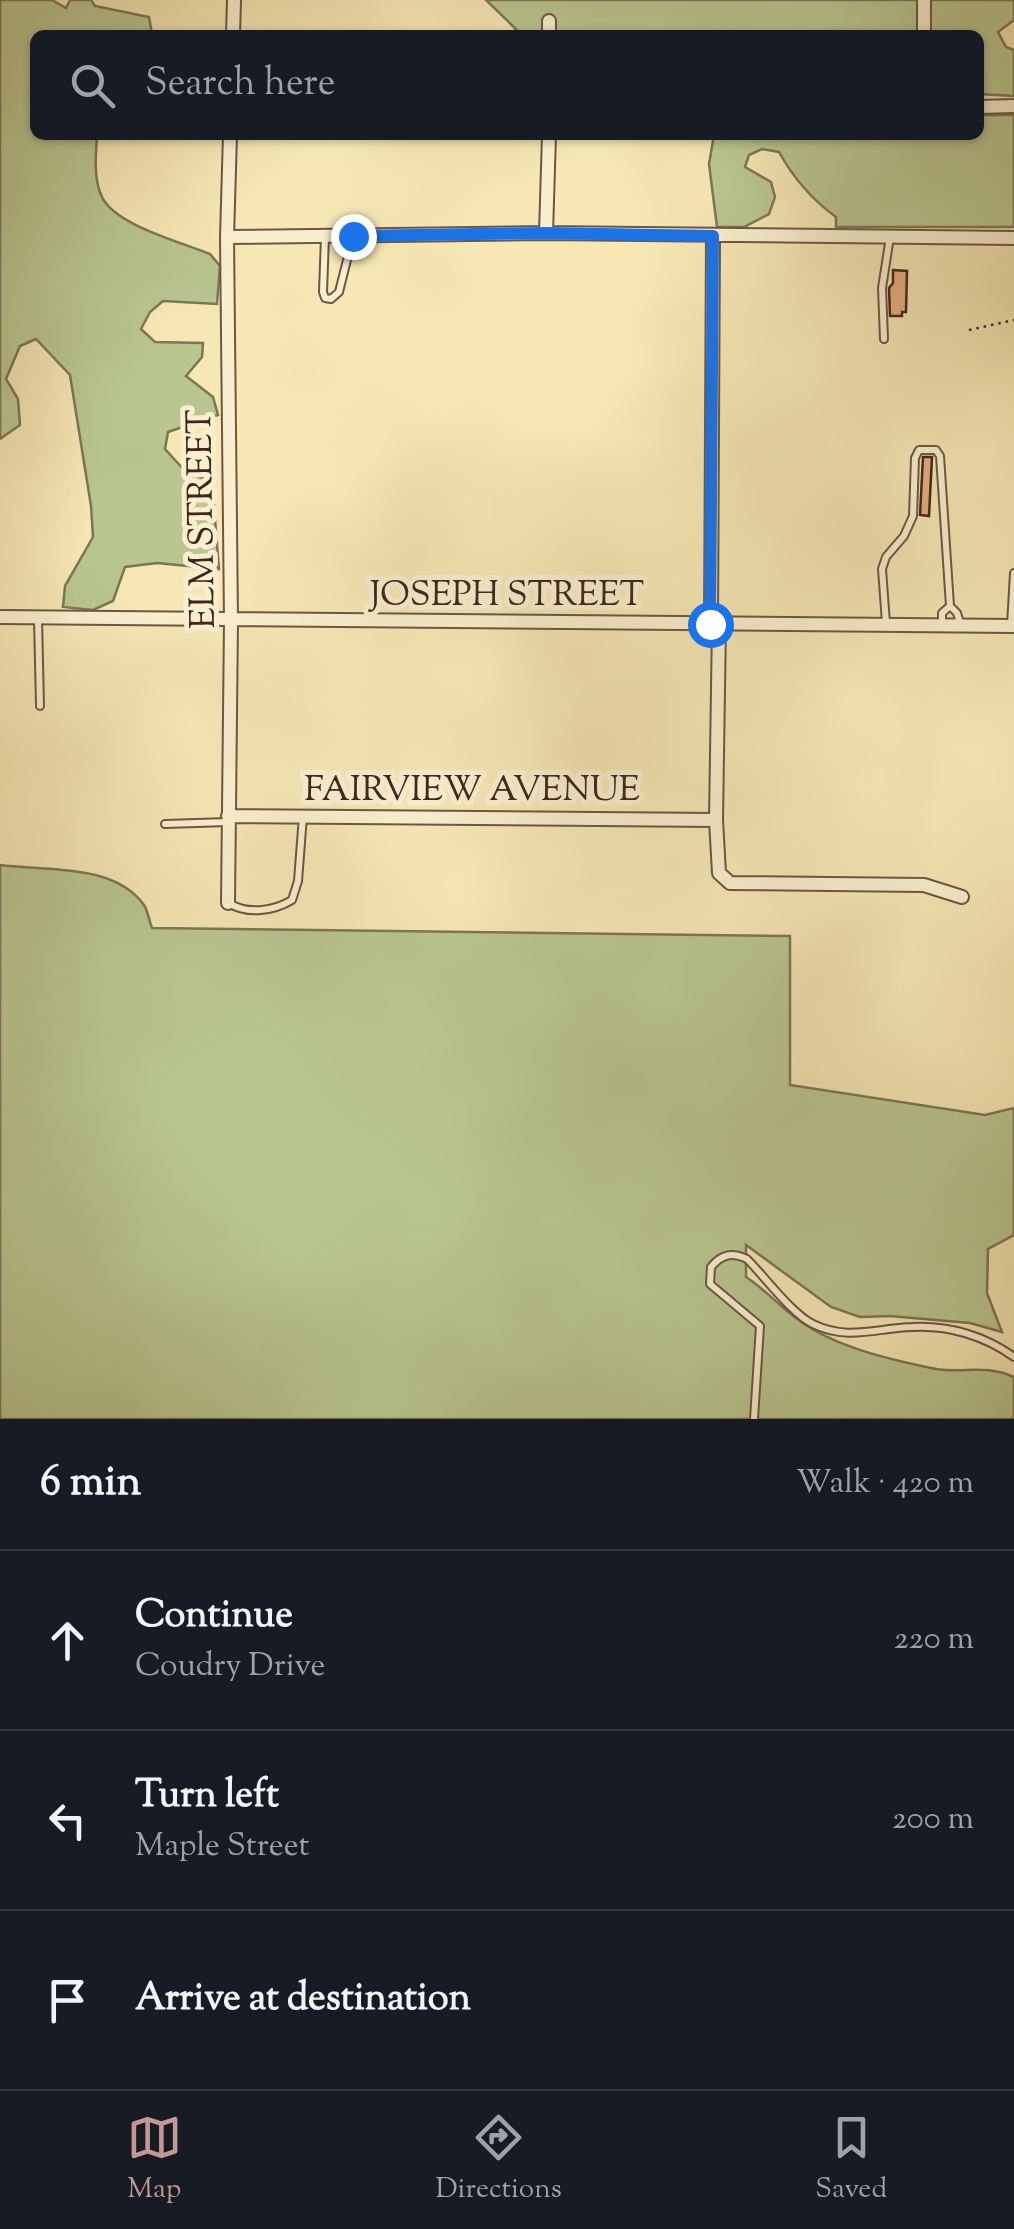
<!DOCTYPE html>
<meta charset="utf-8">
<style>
:root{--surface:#171b24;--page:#20242c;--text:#f1f3f6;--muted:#9ea1a6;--line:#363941;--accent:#c59692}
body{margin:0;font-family:"Sorts Mill Goudy",serif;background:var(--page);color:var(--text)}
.stop{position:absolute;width:30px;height:30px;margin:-22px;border:8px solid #1a73e8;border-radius:50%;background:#fff}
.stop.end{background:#1a73e8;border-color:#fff;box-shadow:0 2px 10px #0008}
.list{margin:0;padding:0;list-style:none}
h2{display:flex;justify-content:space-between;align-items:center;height:130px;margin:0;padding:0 40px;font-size:42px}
h2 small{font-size:32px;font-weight:400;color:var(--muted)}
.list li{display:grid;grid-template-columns:65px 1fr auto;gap:30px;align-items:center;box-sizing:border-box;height:180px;padding:0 40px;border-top:2px solid var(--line)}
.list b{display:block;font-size:38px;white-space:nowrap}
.list p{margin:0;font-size:32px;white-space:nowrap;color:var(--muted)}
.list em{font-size:32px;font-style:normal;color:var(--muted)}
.icon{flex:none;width:55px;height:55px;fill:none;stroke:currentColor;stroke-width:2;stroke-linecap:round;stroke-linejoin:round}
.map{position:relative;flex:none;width:1014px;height:1419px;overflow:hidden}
.search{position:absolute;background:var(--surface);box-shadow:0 2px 8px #0004;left:30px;right:30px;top:30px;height:110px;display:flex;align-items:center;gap:25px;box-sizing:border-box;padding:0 35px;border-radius:15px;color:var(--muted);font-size:38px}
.sheet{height:670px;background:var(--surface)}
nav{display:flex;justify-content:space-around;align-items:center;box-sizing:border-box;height:140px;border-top:2px solid var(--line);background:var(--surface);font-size:28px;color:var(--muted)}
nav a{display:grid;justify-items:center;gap:5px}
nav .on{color:var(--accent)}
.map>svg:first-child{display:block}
.green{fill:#b9c690;stroke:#7c7656;stroke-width:2.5}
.building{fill:#e4ad81;stroke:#3f261d;stroke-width:2.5}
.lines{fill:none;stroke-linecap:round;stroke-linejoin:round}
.lane-casing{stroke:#6d5643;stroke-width:10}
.street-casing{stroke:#6d5643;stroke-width:16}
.path{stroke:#3f261d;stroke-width:2.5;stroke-dasharray:2.5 5;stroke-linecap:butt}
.lane{stroke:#f9efcf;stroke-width:6}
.street{stroke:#f9efcf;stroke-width:12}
.route{stroke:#1a73e8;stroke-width:12}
.labels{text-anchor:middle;stroke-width:10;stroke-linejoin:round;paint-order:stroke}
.street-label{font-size:35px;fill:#3f261d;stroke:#f9efcf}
</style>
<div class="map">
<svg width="1014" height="1419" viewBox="0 0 1014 1419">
<rect width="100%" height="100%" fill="#f6e7b5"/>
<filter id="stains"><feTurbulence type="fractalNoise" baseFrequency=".002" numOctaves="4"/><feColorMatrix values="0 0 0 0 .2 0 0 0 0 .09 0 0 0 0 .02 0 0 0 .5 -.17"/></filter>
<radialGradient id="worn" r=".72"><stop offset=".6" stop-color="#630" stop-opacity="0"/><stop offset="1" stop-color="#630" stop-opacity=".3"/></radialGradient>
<path class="green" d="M 0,0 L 52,0 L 66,8 L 70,0 L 91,0 L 95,6 L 149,17 L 152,34 L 144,35 L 35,35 L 35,135 L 97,135 C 96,154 93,179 102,197 C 115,225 181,242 210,254 L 220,266 L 217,304 L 163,301 L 150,312 L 141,329 L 155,342 L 203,343 L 202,357 L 186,376 L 213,397 L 218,415 L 168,432 L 165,449 L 186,472 L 212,481 L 219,569 L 157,563 L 125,567 L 113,601 L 93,610 L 63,607 L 65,586 L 93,537 L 91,506 L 70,375 L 36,339 L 20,346 L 6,379 L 18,399 L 20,425 L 0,439 Z
M 486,0 L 1014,0 L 1014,20 L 998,32 L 1006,47 L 1014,50 L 1014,96 L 979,94 L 979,35 L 522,35 Z
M 979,115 L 1014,115 L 1014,227 L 836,227 L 836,217 C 811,199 794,179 779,152 L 762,149 L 749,155 L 745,167 L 771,182 L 775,197 L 769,214 L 744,227 L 717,227 L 709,164 L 714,135 L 979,135 Z
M 0,865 C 45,871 114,863 144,905 C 148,911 149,921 152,928 L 790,936 L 790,1085 L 985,1115 L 1014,1108 L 1014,1235 L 988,1249 L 987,1293 L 1002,1332 L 970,1323 L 890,1316 L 860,1317 L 831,1307 L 746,1245 L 746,1277 C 766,1290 781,1308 800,1321 C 836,1347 888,1359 931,1368 C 960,1375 983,1363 1014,1377 L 1014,1419 L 0,1419 Z"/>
<path class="building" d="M 893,270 L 907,271 L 906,312 L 902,312 L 902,316 L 890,316 L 889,288 L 893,283 Z
M 923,457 L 932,457 L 929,516 L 920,515 Z"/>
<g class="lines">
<defs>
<path id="lane" d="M 325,237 L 323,292 L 325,298 L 331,299 L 339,292 L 353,236
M 884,339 L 882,288 L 890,237
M 38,619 L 40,706
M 886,623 L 882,569 L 886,557 L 904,536 L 913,516 L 915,458 L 919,450 L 936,450 L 940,456 L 950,606
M 942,624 L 942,613 L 950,606 L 957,613 L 961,626
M 1011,625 L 1014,573
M 165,824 L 228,822
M 229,903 C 247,915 274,911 292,900 L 298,881 L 303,816
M 754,1419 L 760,1326 L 710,1284 L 711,1267 C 722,1254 732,1252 747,1259 C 765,1277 792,1314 813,1324 C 847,1341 877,1328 912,1327 C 949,1325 985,1336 1014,1357"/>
<path id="street" d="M 549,21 L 549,35
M 233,35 L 234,0
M 924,35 L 924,0
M 979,107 L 1014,106
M 546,233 L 549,135
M 227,237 L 546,233 L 1014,238
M 0,617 L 1014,626
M 711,624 L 713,236
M 719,624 L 716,820 L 719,873 L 730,883 L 924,885 L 962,897
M 228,816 L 716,820
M 228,903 L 231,621 L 227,237 L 230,135"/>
</defs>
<use href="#lane" class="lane-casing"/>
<use href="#street" class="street-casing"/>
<path class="path" d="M 969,330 L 1014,320"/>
<use href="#lane" class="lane"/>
<use href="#street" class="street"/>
</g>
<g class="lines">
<path class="route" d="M 353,236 L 546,233 L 713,236 L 710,624"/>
</g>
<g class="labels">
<g class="street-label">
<text transform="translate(200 519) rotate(-91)" y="12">ELM STREET</text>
<text x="507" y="605">JOSEPH STREET</text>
<text x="472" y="800">FAIRVIEW AVENUE</text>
</g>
</g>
<rect width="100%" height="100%" filter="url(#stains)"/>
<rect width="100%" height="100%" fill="url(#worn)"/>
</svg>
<div class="stop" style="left:710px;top:624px"></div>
<div class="stop end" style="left:353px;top:236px"></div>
<div class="search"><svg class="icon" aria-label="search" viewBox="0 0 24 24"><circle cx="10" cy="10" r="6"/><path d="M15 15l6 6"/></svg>Search here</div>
</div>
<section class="sheet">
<h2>6 min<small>Walk · 420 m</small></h2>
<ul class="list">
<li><svg class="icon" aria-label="ahead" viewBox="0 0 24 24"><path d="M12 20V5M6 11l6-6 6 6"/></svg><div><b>Continue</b><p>Coudry Drive</p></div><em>220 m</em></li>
<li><svg class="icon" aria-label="left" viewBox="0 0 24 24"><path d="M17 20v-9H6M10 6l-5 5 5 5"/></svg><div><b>Turn left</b><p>Maple Street</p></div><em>200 m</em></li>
<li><svg class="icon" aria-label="arrive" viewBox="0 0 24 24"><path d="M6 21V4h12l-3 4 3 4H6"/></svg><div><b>Arrive at destination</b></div></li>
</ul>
</section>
<nav>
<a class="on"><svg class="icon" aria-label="map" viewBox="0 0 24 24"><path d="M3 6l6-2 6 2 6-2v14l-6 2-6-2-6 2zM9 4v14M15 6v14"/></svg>Map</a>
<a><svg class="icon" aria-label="directions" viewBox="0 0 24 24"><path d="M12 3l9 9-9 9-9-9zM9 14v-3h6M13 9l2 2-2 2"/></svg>Directions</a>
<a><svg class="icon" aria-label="saved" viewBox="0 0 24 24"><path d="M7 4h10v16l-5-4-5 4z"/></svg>Saved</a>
</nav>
